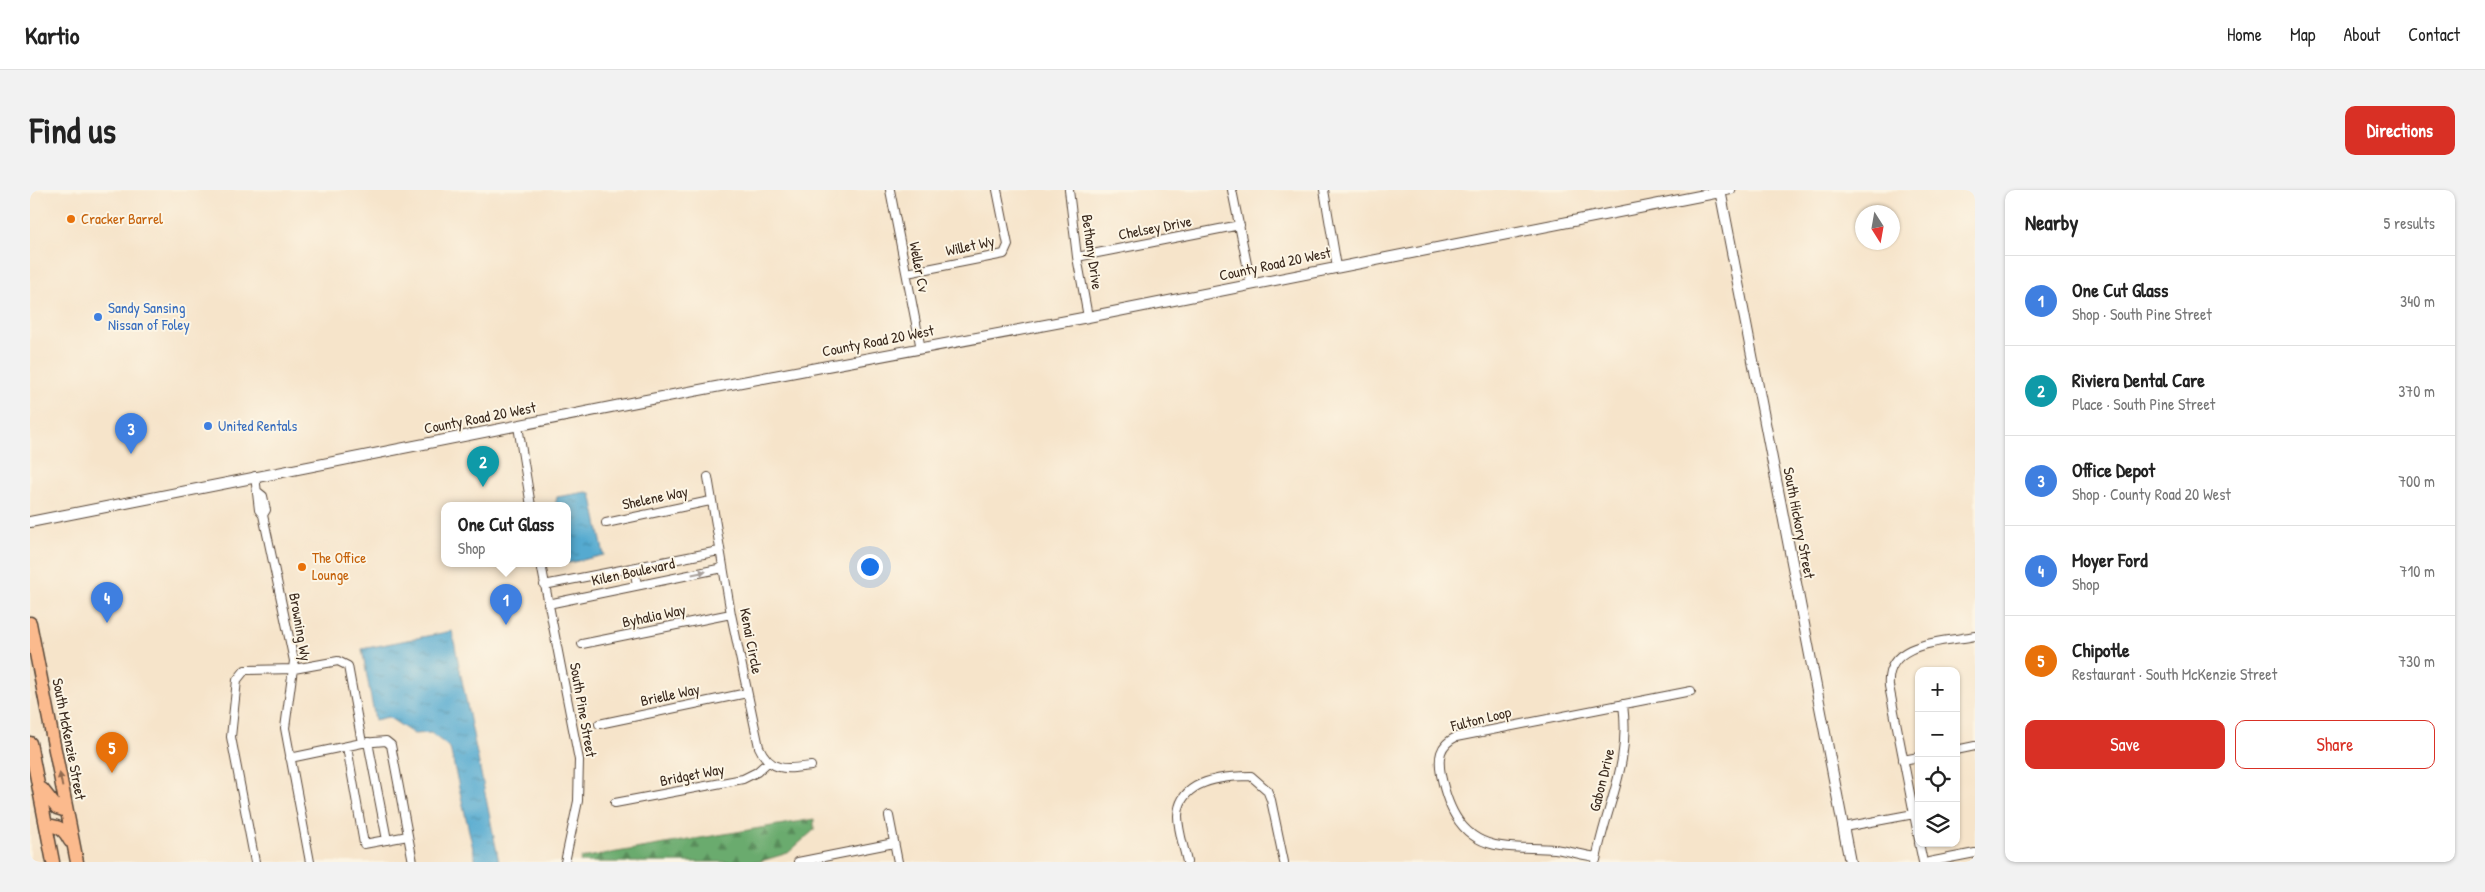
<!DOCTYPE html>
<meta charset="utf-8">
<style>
:root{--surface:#fff;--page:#f2f2f2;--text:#222;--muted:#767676;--line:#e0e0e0;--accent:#d93025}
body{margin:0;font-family:"Patrick Hand",sans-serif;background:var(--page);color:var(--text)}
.controls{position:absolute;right:15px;bottom:15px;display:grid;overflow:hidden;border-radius:10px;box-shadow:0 1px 4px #0004}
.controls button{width:45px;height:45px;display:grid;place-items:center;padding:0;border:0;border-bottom:1px solid var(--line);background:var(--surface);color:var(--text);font:25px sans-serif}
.compass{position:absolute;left:1825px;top:15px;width:45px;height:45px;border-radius:50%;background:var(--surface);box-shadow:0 1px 4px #0004;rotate:169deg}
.you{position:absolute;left:839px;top:376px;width:18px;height:18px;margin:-12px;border:4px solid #fff;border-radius:50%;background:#1a73e8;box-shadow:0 0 0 8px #1a73e833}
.badge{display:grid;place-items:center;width:32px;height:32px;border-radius:50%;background:var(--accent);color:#fff;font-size:16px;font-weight:700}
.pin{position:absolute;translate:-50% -41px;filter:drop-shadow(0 1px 2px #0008)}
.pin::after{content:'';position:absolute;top:26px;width:18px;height:15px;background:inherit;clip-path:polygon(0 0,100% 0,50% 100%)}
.popup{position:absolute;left:411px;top:312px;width:130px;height:65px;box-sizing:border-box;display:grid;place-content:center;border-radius:10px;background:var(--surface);filter:drop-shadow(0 1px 4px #0005);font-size:16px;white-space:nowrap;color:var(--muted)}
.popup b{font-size:19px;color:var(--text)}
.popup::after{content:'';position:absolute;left:50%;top:100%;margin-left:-10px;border:10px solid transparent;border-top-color:var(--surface)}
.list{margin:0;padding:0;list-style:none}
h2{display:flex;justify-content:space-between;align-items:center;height:65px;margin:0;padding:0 20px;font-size:21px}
h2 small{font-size:16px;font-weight:400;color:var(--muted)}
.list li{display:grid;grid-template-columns:32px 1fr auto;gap:15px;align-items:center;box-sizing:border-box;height:90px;padding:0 20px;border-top:1px solid var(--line)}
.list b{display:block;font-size:19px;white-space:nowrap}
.list p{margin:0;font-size:16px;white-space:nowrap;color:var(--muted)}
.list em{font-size:16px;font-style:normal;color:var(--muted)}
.actions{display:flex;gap:10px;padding:15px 20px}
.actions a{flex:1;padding:11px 0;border:1px solid var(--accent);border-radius:10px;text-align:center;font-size:18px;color:var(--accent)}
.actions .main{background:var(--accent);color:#fff}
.icon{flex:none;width:28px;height:28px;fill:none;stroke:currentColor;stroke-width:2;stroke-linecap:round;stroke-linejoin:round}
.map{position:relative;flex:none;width:1945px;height:672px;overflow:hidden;border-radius:10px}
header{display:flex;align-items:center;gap:30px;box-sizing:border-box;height:70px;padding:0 25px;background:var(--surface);border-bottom:1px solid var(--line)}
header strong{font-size:24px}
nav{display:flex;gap:28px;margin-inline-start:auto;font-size:18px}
.intro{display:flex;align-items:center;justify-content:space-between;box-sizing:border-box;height:120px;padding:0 30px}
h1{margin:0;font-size:35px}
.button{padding:12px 22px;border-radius:10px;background:var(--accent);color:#fff;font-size:18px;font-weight:700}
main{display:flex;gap:30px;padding:0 30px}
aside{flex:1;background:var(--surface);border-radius:10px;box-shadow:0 1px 4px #0004}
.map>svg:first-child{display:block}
.forest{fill:url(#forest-firs);stroke:#526a46}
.water{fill:url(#water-ripples);stroke:#486a77}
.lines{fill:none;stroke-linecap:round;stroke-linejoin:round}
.minor-casing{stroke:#574638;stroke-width:10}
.tertiary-casing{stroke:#574638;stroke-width:12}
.primary-casing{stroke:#574638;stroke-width:15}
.minor{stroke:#fff;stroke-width:8}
.tertiary{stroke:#fff;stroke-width:10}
.primary{stroke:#fbba8d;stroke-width:12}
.oneway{fill:#a79f9a}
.oneway2{fill:#916b50}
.food-dot{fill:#e8710a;stroke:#fcf5e5;stroke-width:2}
.shop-dot{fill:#3f7fe0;stroke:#fcf5e5;stroke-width:2}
.labels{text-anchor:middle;stroke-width:4;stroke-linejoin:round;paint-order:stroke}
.food-label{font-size:15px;fill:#c56008;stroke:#fcf5e5;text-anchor:start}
.street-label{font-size:15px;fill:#3b2a1e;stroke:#fcf5e5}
.shop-label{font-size:15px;fill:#366cbe;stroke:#fcf5e5;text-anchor:start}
</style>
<header>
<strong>Kartio</strong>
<nav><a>Home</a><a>Map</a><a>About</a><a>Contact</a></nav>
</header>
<div class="intro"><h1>Find us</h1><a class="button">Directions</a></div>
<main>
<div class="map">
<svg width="1945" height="672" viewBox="0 0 1945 672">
<defs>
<pattern id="forest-firs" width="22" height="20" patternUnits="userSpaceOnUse" patternTransform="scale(1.25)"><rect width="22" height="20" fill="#6aab6e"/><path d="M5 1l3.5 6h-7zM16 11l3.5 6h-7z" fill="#588b5a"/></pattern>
<pattern id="water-ripples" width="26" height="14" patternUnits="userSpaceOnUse" patternTransform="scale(1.25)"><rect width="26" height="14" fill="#54aad0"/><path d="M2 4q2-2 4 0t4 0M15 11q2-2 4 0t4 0" fill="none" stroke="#478ba8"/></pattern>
</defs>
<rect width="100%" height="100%" fill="#fcf5e5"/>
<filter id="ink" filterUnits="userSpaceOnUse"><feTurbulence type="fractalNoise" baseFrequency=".02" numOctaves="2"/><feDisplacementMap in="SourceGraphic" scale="10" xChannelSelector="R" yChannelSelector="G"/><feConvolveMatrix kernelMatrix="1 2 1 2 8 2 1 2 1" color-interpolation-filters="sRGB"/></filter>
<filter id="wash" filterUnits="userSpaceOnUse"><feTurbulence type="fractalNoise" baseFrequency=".0096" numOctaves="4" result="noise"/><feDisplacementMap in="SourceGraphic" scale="20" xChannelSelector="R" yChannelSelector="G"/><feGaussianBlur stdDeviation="1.12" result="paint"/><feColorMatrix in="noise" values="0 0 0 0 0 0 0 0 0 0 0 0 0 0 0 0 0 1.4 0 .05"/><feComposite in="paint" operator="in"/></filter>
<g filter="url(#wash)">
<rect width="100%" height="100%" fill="#f6e4ca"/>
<path class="forest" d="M 784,629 L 784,640 L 758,663 L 728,672 L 550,672 L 551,668 Z"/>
<path class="water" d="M 556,302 L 561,303 L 574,365 L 539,373 L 537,372 L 537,316 L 525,316 L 527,307 Z
M 422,441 L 469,672 L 446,672 L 420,558 L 401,543 L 384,544 L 358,527 L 345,530 L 332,459 Z"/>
</g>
<g filter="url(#ink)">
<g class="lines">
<defs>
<path id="minor" d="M 860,0 L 891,159
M 1039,0 L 1047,67 L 1058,127
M 1202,0 L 1221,94
M 1294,0 L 1307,77
M 1690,2 L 1701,0
M 1047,67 L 1210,35
M 877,83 L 974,64 L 978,55 L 967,0
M 488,236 L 501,316
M 225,286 L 229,320 L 233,325 L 236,320 L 233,306 L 228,302
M 678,287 L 701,424 L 729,557 C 741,583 757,579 781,576
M 233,325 L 264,471 L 255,538 L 280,672
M 576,333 L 680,311
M 511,374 L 549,570 L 548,611 L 535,672
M 604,378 L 607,395
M 514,395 L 689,361
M 518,414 L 693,378
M 552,454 L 701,424
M 569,534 L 717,503
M 338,552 L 357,650
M 332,553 L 356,551 L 361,555 L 383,672
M 317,557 L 334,654 L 378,646
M 1926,560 L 1945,556
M 1873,570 L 1889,567
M 585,613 L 713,589 L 727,582 L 738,572
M 1884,624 L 1889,650
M 859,626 L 868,672
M 1814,637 L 1884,624 L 1859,496 C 1855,451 1914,452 1945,446
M 1889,653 L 1893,672
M 1566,667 C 1552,665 1539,661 1525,659 C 1507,657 1488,659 1471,656 C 1432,651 1418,619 1411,585 C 1408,568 1409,555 1426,547 L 1661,501
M 1566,670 C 1577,612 1601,576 1593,514
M 225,672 L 201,547 L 207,490 L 215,480 L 264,479 L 308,471 L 318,476 L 332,553 L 260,568
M 768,672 L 864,653
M 1157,672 C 1154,657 1148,641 1148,626 C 1149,590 1194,586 1221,586 L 1237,600 L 1241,610 L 1254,672
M 1899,672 L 1945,663"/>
<path id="tertiary" d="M 1690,0 L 1820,672
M 0,332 L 611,211 L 1058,127 L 1690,2"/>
<path id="primary" d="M 0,433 L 47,672
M 0,553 L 23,672
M 12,599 L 27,618 L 37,621
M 16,635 C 29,636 34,639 40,651"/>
</defs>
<use href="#minor" class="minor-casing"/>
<use href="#tertiary" class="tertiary-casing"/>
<use href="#primary" class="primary-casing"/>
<use href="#minor" class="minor"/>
<use href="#tertiary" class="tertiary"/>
<use href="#primary" class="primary"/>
</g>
<defs><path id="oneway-solid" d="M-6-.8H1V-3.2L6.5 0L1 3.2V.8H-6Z" transform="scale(1.25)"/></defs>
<use class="oneway" href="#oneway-solid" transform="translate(669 383) rotate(-12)"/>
<use class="oneway2" href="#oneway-solid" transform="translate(31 590) rotate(-101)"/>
</g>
<g class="food-dot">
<circle cx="41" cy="29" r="5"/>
<circle cx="272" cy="377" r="5"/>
</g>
<g class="shop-dot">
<circle cx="68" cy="127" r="5"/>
<circle cx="178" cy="236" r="5"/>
</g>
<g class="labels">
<g class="food-label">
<text x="51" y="34">Cracker Barrel</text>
<text x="282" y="373">The Office<tspan x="282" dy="17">Lounge</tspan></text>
</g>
<g class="street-label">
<text transform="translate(1125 38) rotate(-11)" y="5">Chelsey Drive</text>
<text transform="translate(940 56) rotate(-12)" y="5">Willet Wy</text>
<text transform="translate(1062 62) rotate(82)" y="5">Bethany Drive</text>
<text transform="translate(1245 74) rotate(-12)" y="5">County Road 20 West</text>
<text transform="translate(889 77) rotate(79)" y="5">Weller Cv</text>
<text transform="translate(848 151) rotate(-11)" y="5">County Road 20 West</text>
<text transform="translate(450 228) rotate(-11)" y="5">County Road 20 West</text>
<text transform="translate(625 308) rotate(-12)" y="5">Shelene Way</text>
<text transform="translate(1769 333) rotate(79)" y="5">South Hickory Street</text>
<text transform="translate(603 382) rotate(-12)" y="5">Kilen Boulevard</text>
<text transform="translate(624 426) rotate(-12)" y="5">Byhalia Way</text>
<text transform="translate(270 437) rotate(80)" y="5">Browning Wy</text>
<text transform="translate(721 451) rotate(79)" y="5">Kenai Circle</text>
<text transform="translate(640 505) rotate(-12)" y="5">Brielle Way</text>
<text transform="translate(553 520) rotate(80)" y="5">South Pine Street</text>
<text transform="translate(1451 529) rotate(-14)" y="5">Fulton Loop</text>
<text transform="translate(39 549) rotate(79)" y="5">South McKenzie Street</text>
<text transform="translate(662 585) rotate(-11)" y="5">Bridget Way</text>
<text transform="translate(1572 590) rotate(-76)" y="5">Gabon Drive</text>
</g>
<g class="shop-label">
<text x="78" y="123">Sandy Sansing<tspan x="78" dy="17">Nissan of Foley</tspan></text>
<text x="188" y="241">United Rentals</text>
</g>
</g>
</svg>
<div class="controls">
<button>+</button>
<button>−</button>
<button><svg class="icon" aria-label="locate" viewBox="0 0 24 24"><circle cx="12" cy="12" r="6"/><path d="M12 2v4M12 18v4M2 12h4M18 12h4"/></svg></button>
<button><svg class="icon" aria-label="layers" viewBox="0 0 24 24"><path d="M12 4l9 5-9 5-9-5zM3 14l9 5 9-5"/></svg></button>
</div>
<svg class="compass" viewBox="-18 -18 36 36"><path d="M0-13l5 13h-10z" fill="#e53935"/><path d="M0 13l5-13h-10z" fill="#767676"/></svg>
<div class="you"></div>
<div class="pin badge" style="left:476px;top:435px;background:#3f7fe0">1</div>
<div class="popup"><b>One Cut Glass</b>Shop</div>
<div class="pin badge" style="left:453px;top:297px;background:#0f9aa8">2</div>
<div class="pin badge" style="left:101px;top:264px;background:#3f7fe0">3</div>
<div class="pin badge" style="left:77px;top:433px;background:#3f7fe0">4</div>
<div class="pin badge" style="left:82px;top:583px;background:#e8710a">5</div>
</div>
<aside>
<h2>Nearby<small>5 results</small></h2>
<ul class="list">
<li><span class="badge" style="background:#3f7fe0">1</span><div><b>One Cut Glass</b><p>Shop · South Pine Street</p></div><em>340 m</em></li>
<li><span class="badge" style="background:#0f9aa8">2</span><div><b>Riviera Dental Care</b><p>Place · South Pine Street</p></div><em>370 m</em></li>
<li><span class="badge" style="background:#3f7fe0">3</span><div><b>Office Depot</b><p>Shop · County Road 20 West</p></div><em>700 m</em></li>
<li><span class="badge" style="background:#3f7fe0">4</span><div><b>Moyer Ford</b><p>Shop</p></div><em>710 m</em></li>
<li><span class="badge" style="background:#e8710a">5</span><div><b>Chipotle</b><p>Restaurant · South McKenzie Street</p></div><em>730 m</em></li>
</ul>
<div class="actions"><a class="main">Save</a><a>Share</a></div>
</aside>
</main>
